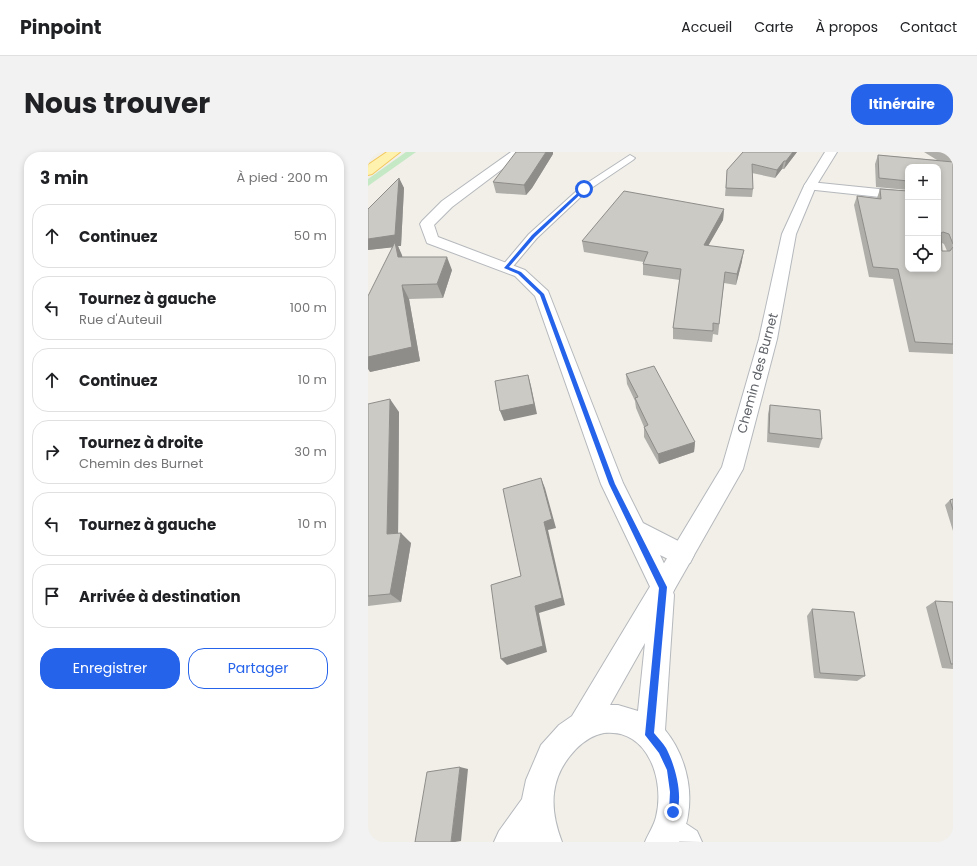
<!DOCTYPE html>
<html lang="fr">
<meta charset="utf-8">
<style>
:root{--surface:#fff;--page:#f2f2f2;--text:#202124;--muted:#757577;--line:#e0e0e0;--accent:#2563eb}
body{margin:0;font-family:Poppins,sans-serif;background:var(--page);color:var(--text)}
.controls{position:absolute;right:12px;top:12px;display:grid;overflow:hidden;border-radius:8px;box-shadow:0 2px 6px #0003}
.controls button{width:36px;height:36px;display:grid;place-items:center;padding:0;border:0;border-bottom:1px solid var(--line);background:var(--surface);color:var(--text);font:20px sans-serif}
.stop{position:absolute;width:12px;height:12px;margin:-9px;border:3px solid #2563eb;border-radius:50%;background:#fff}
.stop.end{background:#2563eb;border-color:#fff;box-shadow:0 1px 4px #0008}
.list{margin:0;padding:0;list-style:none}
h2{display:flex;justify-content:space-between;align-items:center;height:52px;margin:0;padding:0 16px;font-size:17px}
h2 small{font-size:13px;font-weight:400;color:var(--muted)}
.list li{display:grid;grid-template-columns:26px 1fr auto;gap:12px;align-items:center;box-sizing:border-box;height:64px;margin:0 8px 8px;padding:0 8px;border:1px solid var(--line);border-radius:16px}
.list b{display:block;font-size:15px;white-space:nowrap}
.list p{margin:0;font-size:13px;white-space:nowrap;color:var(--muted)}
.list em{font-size:13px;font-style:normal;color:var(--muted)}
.actions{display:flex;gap:8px;padding:12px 16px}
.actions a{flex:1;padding:9px 0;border:1px solid var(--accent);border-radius:16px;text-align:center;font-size:14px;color:var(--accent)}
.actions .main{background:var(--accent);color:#fff}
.icon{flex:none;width:22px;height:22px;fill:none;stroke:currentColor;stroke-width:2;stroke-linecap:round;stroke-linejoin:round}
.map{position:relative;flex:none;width:585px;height:690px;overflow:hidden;border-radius:16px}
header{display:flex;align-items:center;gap:24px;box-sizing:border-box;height:56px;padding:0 20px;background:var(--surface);border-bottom:1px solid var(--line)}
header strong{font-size:19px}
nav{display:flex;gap:22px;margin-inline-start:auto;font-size:14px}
.intro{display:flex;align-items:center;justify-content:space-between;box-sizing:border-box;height:96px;padding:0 24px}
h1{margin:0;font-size:28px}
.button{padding:10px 18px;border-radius:16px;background:var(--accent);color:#fff;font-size:14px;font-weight:700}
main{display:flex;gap:24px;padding:0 24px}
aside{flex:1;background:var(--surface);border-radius:16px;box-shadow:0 2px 6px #0003}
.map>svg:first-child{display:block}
.green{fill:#c5e8c5}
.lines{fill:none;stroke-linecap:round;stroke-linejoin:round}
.service-casing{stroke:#b5b8bc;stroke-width:2}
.minor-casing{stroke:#b5b8bc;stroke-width:2}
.tertiary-casing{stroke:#b5b8bc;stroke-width:2}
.primary-casing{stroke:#f2c960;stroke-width:2}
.service{fill:#fff;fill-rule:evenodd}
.minor{fill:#fff;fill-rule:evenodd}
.tertiary{fill:#fff;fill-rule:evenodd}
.primary{fill:#fff2af;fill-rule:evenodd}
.wall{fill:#afaea9;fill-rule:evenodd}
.shaded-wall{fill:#8f8d8a}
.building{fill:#cccac5;stroke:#8f8d8a}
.route{fill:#2563eb}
.labels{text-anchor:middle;stroke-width:3;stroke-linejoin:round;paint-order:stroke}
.street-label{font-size:13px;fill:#5f6368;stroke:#fff}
</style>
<header>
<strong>Pinpoint</strong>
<nav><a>Accueil</a><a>Carte</a><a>À propos</a><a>Contact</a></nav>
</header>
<div class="intro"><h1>Nous trouver</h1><a class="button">Itinéraire</a></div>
<main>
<aside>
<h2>3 min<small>À pied · 200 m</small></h2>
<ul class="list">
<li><svg class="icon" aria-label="ahead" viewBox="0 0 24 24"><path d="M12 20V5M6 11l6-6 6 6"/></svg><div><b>Continuez</b></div><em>50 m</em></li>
<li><svg class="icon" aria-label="left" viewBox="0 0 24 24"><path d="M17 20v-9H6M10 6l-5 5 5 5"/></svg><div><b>Tournez à gauche</b><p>Rue d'Auteuil</p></div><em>100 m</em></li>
<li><svg class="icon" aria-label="ahead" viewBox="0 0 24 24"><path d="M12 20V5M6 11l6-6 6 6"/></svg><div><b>Continuez</b></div><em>10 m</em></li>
<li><svg class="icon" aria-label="right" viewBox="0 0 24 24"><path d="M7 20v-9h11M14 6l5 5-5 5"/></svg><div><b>Tournez à droite</b><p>Chemin des Burnet</p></div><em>30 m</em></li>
<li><svg class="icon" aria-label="left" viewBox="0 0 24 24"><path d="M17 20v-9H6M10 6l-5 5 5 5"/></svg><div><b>Tournez à gauche</b></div><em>10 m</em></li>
<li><svg class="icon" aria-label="arrive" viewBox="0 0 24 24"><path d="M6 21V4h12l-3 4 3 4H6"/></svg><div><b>Arrivée à destination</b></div></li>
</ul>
<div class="actions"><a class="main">Enregistrer</a><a>Partager</a></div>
</aside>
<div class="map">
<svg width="585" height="690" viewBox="0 0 585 690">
<rect width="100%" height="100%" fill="#f1efe8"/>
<path class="green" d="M 38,0 L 48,0 L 0,34 L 0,27 Z"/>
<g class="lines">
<defs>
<path id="service" d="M 262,3 L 267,6 L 265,8 L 219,39 L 169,86 L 142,118 L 134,118 L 132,116 L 134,114 L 161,82 L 213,35 Z"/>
<path id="minor" d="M 143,0 L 157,0 L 84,55 L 66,73 L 70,85 L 157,118 L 180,139 L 255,331 L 275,371 L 322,395 L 326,403 L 322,411 L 314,414 L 292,403 L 307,435 L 304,443 L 295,447 L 286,443 L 233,332 L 167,144 L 147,124 L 59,91 L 52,72 L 54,69 L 74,49 Z
M 442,30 L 540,40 L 540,48 L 438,37 L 436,34 L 438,31 Z
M 300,662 L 311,667 L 329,679 L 334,690 L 289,689 L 284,678 L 289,667 Z"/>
<path id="tertiary" d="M 457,0 L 469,0 L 448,34 L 428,82 L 409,187 L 375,317 L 305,440 L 306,443 L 297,578 C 316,601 325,634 320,663 C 319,673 314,681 311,690 L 277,690 C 280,682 286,674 288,665 C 297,630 281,576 236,581 C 225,583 216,589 208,597 C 181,625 181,656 194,690 L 126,690 L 131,679 L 154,647 L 158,628 L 173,593 L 191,573 L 204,564 L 354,315 L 391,187 L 414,82 L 436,34 ZM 277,491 L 270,559 L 250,553 L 242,553 Z"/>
<path id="primary" d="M 19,0 L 32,0 L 4,22 L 0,23 L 0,13 Z"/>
</defs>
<use href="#service" class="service-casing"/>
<use href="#minor" class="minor-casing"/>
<use href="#tertiary" class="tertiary-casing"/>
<use href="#primary" class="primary-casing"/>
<use href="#service" class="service"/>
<use href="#minor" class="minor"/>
<use href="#tertiary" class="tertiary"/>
<use href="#primary" class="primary"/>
</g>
<path class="wall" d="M 375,0 L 429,0 L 416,17 L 414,17 L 407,26 L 384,21 L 385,37 L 384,45 L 357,44 L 359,18 Z
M 556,0 L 585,0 L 585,202 L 541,200 L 525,127 L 501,125 L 486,53 L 489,44 L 509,46 L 512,37 L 570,117 L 540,15 L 540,38 L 508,35 L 507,12 L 510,3 L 569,8 ZM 574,91 L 576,92 L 579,99 L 574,99 Z
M 185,2 L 164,36 L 158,43 L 128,41 L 125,30 Z
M 31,26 L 36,36 L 33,94 L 30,94 L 34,105 L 84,118 L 75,146 L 41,147 L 52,209 L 2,220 L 24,95 L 0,98 L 0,57 Z
M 356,57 L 355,68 L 340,93 L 374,109 L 368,133 L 356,131 L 350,183 L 345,182 L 344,190 L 305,187 L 305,176 L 312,128 L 275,123 L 275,112 L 276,110 L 216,100 L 214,89 Z
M 258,222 L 327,290 L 326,300 L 291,312 L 276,285 L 276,275 L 268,256 L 267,249 L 259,232 Z
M 0,252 L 31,260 L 30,381 L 43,391 L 33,450 L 0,454 Z
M 402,253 L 454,287 L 451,296 L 399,290 L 400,262 Z
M 585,347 L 585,379 L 577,353 L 582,348 Z
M 567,449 L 585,450 L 585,517 L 574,516 L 558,455 Z
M 444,457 L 497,524 L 489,529 L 446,526 L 439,464 Z"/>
<path class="shaded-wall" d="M 178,0 L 185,0 L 185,2 L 164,36 L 158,43 L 156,33 Z
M 425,0 L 429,0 L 416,17 L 418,9 Z
M 416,9 L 414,17 L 407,26 L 409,18 Z
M 31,26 L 36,36 L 33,94 L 30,94 L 34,103 L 37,119 L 30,105 L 28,95 L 0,98 L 0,87 Z
M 356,57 L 355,68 L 335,103 L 336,93 Z
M 376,98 L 374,109 L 368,133 L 369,122 Z
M 79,105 L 84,118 L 75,146 L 69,132 Z
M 34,133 L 41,147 L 52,209 L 2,220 L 0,217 L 0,205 Z
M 160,223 L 163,234 L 169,262 L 136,269 L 132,259 Z
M 22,247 L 31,260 L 30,393 L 19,382 Z
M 327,290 L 326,300 L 291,312 L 290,302 Z
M 173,326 L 177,336 L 188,376 L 180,378 L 197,453 L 171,461 L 179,500 L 139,513 L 133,507 L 167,454 L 176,370 Z
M 33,381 L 43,391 L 33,450 L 22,442 Z
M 92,615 L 100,617 L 93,689 L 87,690 L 83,690 Z"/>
<path class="building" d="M 148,0 L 178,0 L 161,26 L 156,33 L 125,30 Z
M 375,0 L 425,0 L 418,9 L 416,9 L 409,18 L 384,12 L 385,37 L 358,36 L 359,18 Z
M 575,0 L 585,0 L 585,6 Z
M 510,3 L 585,10 L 585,92 L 581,82 L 575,80 L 573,81 L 574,99 L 582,99 L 585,95 L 585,192 L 547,190 L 530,117 L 505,115 L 489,44 L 513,47 L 512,37 L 540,39 L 540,117 L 570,117 L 570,15 L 540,15 L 540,29 L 511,26 Z
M 31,26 L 27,83 L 0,87 L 0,57 Z
M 256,39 L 356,57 L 336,93 L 376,98 L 369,122 L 357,120 L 351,172 L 345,171 L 345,179 L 305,176 L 313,117 L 275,112 L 280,100 L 214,89 Z
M 27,90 L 30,105 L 79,105 L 69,132 L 34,133 L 44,195 L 0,205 L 0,144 Z
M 286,214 L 327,290 L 290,302 L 276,275 L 280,273 L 267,246 L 270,245 L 258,222 Z
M 160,223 L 166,252 L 132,259 L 127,229 Z
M 22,247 L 19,382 L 33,381 L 22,442 L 0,444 L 0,252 Z
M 402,253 L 452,258 L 454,287 L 401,281 Z
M 173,326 L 184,367 L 176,370 L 194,446 L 167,454 L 175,494 L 133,507 L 123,433 L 153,424 L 135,337 Z
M 585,347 L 585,358 L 582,348 Z
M 567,449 L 585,450 L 585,512 L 583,512 Z
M 444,457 L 486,460 L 497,524 L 452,521 Z
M 92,615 L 83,690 L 47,690 L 59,620 Z"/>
<path class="route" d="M 215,36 L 218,37 L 167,85 L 141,115 L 153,120 L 176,142 L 247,332 L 299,435 L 286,581 C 290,586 295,591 298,596 C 307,613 316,644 308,663 L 305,664 L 302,663 L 301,660 L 302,640 L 299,618 L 291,601 L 277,583 L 291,436 L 241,332 L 172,143 L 150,122 L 136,116 L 164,83 Z"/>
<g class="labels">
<g class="street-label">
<text transform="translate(389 221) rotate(-75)" y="5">Chemin des Burnet</text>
</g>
</g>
</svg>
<div class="controls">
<button>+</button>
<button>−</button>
<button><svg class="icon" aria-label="locate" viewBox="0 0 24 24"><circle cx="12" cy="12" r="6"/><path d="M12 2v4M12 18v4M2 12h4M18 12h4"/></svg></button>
</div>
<div class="stop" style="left:216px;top:37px"></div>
<div class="stop end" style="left:305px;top:660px"></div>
</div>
</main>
